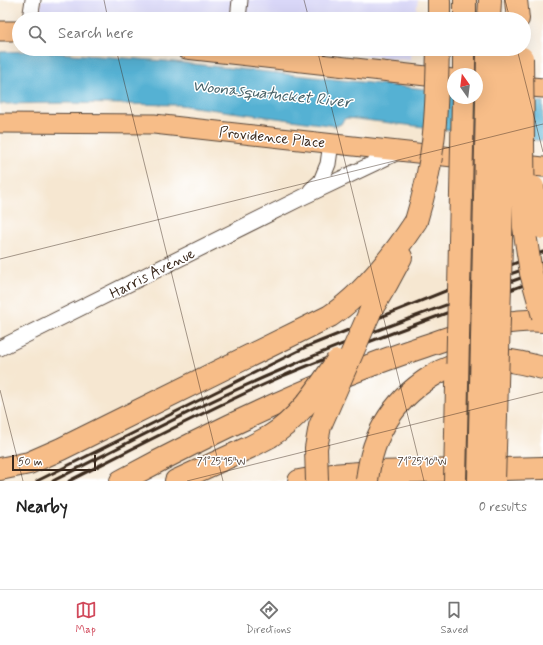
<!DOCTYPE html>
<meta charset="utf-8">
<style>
:root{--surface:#fff;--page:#f2f2f2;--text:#222;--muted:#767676;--line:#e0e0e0;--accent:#d1495b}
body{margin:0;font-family:Mynerve,sans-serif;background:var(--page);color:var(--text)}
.compass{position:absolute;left:447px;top:68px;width:36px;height:36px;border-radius:50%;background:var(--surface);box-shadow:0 4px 16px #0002;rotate:346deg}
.scale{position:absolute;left:12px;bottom:10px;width:84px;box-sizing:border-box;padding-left:4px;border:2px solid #3b2a1e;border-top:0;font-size:11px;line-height:14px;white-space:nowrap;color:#3b2a1e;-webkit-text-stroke:3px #fff;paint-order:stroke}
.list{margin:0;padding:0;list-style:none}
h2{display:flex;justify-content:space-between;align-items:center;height:52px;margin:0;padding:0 16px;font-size:17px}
h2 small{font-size:13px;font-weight:400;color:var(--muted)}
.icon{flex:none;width:22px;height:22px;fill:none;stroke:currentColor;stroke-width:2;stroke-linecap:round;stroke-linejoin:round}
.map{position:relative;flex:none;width:543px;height:481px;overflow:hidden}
.search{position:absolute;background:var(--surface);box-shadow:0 4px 16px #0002;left:12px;right:12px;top:12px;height:44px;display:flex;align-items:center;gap:10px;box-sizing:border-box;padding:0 14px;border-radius:22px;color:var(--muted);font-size:15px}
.sheet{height:108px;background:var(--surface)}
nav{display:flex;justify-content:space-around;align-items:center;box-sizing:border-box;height:56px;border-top:1px solid var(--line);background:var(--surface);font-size:11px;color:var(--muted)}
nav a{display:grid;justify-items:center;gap:2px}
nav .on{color:var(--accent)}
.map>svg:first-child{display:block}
.built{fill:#d9d7f8}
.water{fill:#54b1d3;stroke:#486e78}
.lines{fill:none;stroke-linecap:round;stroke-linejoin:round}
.minor-casing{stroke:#574639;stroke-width:17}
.major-casing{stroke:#574639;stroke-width:21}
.highway-casing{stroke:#574639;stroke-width:24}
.minor{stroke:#fff;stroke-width:15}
.major{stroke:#f7bd88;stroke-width:19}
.highway{stroke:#f7bd88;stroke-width:22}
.rail{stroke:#3b2a1e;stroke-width:3}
.highway-bridge-casing{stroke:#574639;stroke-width:24;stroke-linecap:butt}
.highway-bridge{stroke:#f7bd88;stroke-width:22}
.ticks{fill:none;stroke:#3b2a1e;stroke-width:1;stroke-opacity:0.45}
.labels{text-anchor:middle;stroke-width:3;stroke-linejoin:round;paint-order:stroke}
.street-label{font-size:15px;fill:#3b2a1e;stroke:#fff}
.water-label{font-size:16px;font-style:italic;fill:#456066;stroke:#fff}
.ticks-label{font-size:10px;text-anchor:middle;fill:#3b2a1e;stroke:#fff;stroke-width:3;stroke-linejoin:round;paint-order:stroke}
</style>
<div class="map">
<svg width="543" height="481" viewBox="0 0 543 481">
<rect width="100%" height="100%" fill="#fff"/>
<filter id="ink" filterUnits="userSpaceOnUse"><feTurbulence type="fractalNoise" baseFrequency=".025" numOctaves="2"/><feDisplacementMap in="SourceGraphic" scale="8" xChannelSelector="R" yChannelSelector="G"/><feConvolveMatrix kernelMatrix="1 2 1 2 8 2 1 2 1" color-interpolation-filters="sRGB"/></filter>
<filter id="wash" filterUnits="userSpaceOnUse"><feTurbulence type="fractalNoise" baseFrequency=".012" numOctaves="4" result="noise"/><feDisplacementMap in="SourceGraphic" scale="16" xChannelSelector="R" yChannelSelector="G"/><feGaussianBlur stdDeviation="0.9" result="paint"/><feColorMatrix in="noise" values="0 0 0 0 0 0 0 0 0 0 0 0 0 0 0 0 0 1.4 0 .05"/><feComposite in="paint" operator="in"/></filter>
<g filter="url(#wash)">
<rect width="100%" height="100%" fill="#f6e7d1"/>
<path class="built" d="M 41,0 L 418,0 L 415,19 L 40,19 Z
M 306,49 L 411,49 L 410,60 Z"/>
<path class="water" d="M 31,51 L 165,61 L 453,92 L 453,98 L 477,98 L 477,95 L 543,102 L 543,141 L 348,118 L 344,119 L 341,124 L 336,126 L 179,105 L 66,103 L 0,104 L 0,52 Z"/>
</g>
<g filter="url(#ink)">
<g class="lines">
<defs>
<path id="minor" d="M 30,19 L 33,0
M 238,19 L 240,0
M 311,190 L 321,181 L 328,164 L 331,143
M 0,348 L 303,197 L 400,151"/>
<path id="major" d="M 0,31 L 19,31
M 186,49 L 453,79
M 509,85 L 543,88
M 0,123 L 154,124 L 543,167"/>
<path id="highway" d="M 516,0 L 518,19
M 439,19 L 439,0
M 465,19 L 465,0
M 489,19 L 490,0
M 464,74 L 464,49
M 370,312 L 386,285 L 401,257
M 441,371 C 478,353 505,358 543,368
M 0,469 L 29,463 L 61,449 L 330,316 C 365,293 393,256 416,221
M 121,481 C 219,428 319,381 425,346 C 463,333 503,318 543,321
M 176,481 L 250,447 L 269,437
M 299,481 L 332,475 L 374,472 L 543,468"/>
</defs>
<use href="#minor" class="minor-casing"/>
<use href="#major" class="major-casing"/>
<use href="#highway" class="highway-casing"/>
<use href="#minor" class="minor"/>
<use href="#major" class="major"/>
<use href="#highway" class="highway"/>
<path class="rail" d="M 462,290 L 543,263
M 37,481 L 306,347 L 543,252
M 53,481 C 128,443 203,403 281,370 C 366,332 455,302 543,270
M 69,481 C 140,445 210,408 283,376 C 368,340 456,310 543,278"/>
<defs>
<path id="highway-bridge" d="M 522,58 L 524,227 L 531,273 L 543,316
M 533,187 L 536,207 L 543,228
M 416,221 C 424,195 430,169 433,142 C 437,111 437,80 438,49
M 269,437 C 299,419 318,389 337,361
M 317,481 L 316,448 L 320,426 L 370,312
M 367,481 C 372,432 396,396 439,372
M 455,481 L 463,98
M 479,481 L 488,55
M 494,481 L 500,286 L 505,54"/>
</defs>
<use href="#highway-bridge" class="highway-bridge-casing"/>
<use href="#highway-bridge" class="highway-bridge"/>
</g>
</g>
<path class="ticks" d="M 104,0 L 108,19M 304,0 L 309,19M 505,0 L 510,19M 116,49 L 223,481M 317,49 L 424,481M 517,49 L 543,152M 0,259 L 543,124M 0,390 L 23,481M 187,481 L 543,392"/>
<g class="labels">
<g class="street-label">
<text transform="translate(272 137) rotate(6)" y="5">Providence Place</text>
<text transform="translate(152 273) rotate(-27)" y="5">Harris Avenue</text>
</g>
<g class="water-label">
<text transform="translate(272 93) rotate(6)" y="6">Woonasquatucket River</text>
</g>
</g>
<g class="ticks-label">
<text x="221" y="465">71°25'15"W</text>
<text x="422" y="465">71°25'10"W</text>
</g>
</svg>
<svg class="compass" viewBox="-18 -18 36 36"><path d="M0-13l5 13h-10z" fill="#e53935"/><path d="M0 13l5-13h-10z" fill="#767676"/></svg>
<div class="scale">50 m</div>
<div class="search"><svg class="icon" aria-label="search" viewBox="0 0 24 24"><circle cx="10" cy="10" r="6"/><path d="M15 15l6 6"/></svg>Search here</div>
</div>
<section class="sheet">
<h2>Nearby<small>0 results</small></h2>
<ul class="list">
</ul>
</section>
<nav>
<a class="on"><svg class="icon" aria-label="map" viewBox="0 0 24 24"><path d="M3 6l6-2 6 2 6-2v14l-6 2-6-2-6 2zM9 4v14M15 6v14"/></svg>Map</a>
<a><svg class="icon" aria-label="directions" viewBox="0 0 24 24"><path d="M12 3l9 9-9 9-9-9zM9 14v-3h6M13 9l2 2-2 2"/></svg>Directions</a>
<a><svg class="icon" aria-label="saved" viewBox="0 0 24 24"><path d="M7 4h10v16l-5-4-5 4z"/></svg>Saved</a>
</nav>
